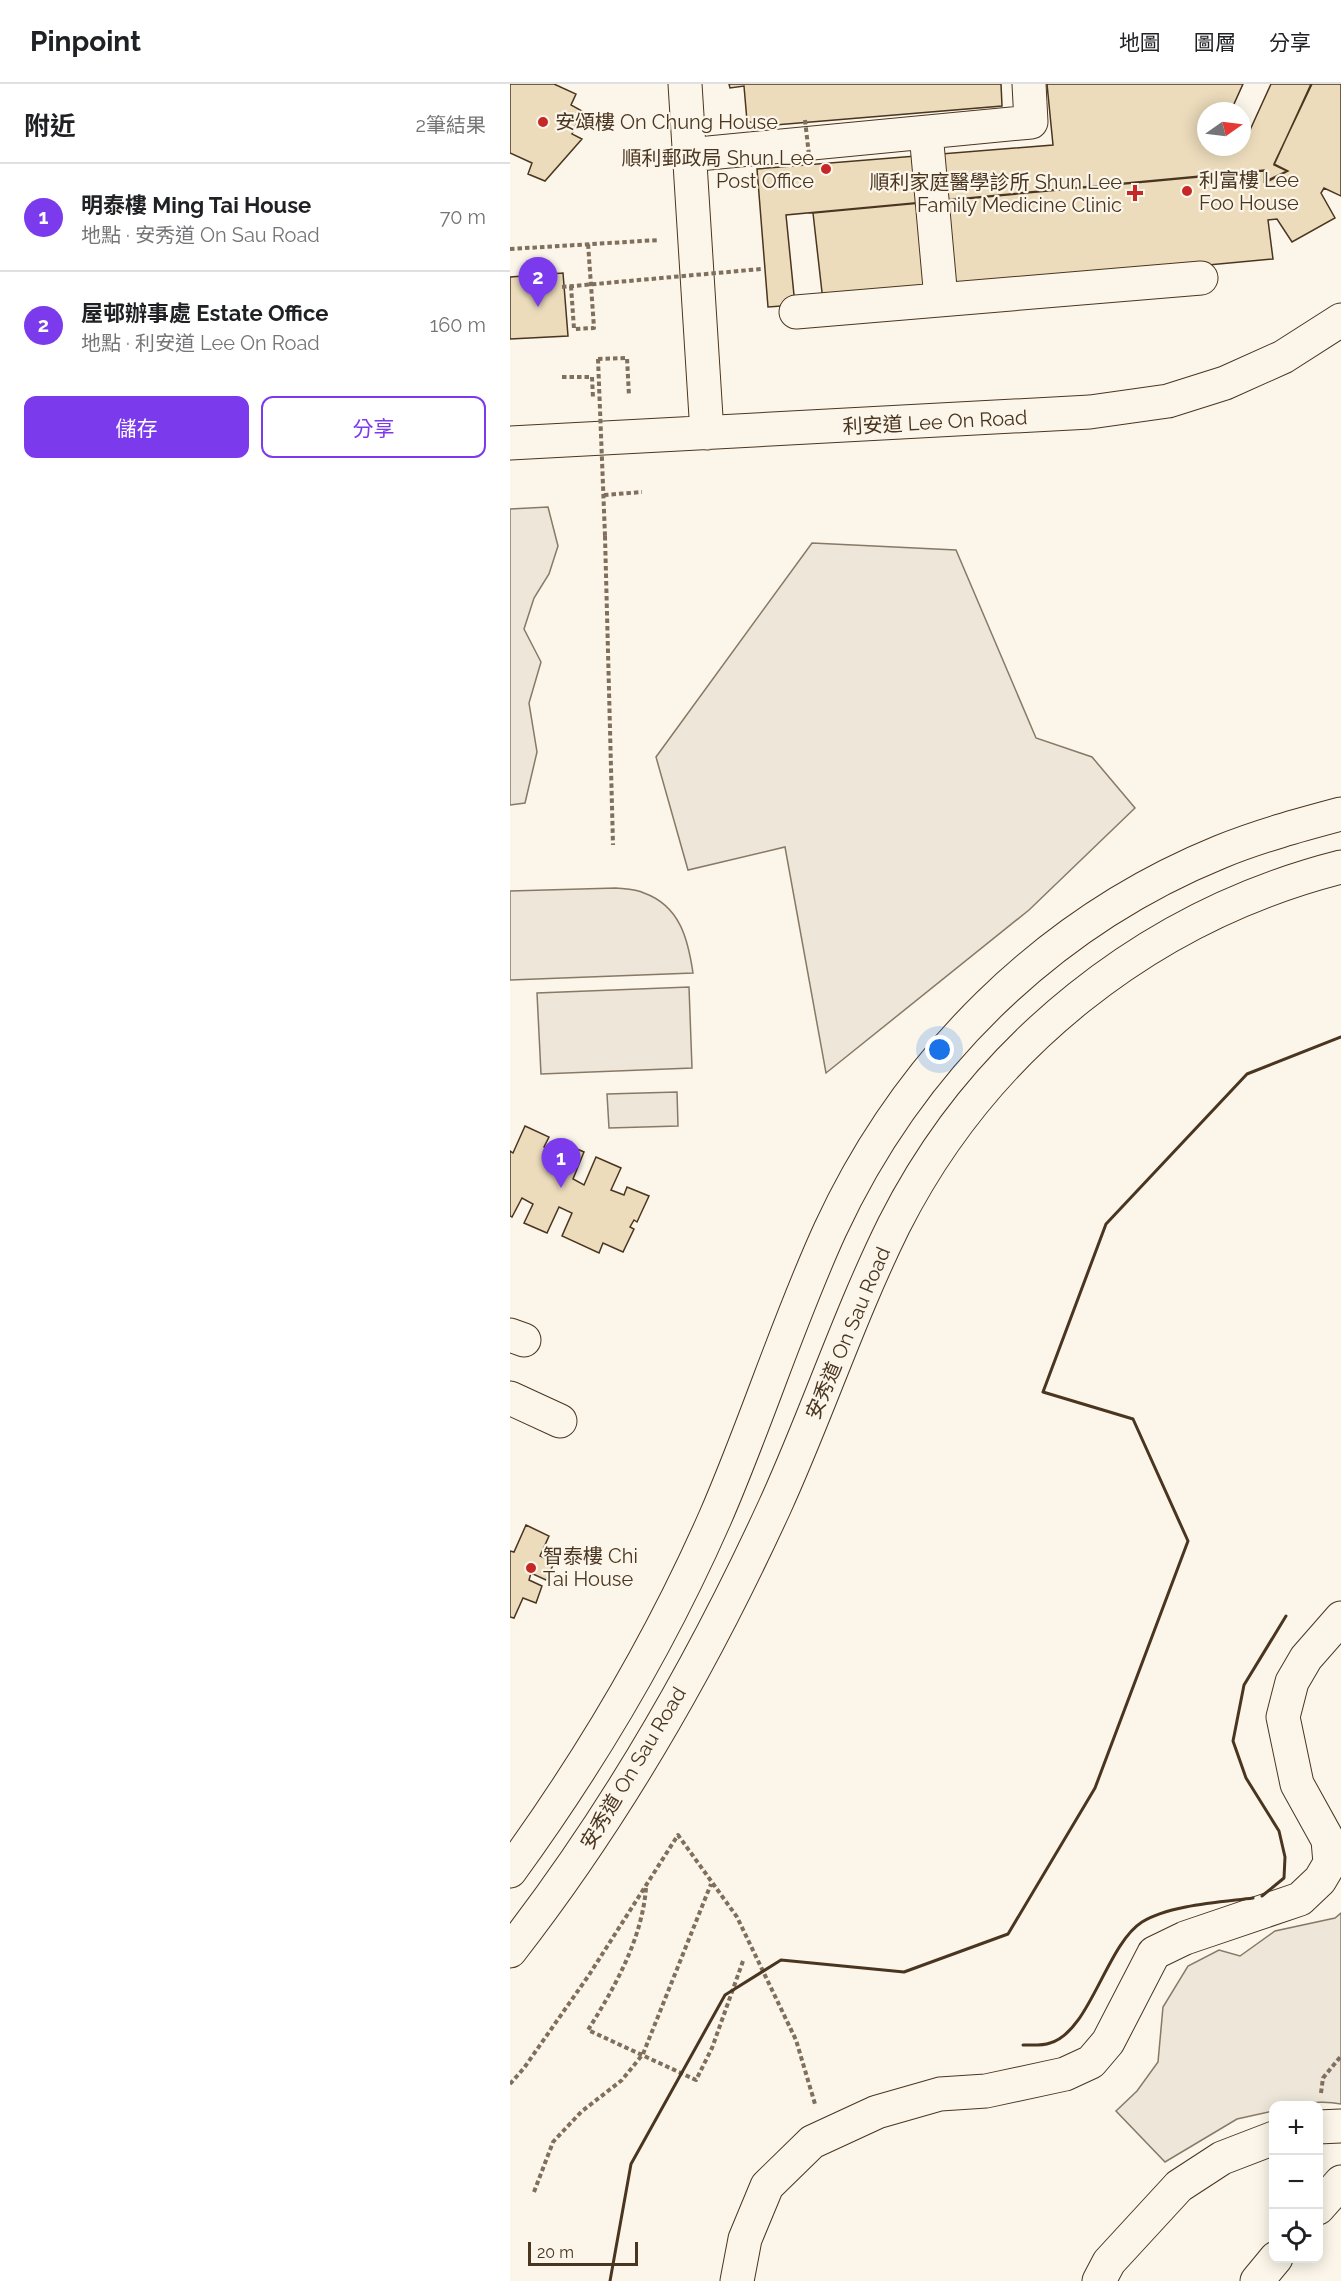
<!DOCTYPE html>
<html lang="zh-TW">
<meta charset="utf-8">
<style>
:root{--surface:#fff;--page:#f2f2f2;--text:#202124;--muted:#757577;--line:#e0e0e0;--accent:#7c3aed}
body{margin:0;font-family:Raleway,"Noto Sans TC",sans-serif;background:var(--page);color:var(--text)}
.controls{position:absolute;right:18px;bottom:18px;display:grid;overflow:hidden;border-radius:12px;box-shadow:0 3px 15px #0003}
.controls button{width:54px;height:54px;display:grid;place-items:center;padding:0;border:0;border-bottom:2px solid var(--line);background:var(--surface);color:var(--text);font:30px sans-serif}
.compass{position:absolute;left:687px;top:18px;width:54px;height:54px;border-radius:50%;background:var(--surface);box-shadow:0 3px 15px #0003;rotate:76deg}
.scale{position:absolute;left:18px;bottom:15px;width:110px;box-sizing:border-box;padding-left:6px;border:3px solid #4a3520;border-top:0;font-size:16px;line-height:21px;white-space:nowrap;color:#4a3520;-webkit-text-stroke:4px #fbf6e9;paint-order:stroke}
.you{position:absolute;left:430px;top:966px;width:21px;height:21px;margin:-15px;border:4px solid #fff;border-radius:50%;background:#1a73e8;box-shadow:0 0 0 9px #1a73e833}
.badge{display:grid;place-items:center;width:39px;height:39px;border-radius:50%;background:var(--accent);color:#fff;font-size:20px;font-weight:700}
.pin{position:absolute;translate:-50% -50px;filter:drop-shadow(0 2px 3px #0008)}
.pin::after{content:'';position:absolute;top:32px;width:21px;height:18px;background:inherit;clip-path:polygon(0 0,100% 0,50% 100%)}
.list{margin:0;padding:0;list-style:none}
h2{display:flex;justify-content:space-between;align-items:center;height:78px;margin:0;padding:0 24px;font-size:26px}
h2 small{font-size:20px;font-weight:400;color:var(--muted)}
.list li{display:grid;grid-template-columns:39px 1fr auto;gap:18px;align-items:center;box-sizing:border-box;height:108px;padding:0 24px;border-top:2px solid var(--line)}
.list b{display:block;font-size:22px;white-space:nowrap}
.list p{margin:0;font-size:20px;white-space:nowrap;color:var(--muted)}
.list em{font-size:20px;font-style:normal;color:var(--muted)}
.actions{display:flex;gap:12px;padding:18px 24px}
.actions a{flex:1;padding:14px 0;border:2px solid var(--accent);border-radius:12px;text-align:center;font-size:21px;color:var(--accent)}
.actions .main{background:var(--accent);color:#fff}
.icon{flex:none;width:33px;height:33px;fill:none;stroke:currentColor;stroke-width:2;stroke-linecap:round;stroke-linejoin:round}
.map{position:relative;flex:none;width:831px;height:2197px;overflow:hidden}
header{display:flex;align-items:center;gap:36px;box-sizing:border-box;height:84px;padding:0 30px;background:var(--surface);border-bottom:2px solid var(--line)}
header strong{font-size:28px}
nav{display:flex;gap:33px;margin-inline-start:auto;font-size:21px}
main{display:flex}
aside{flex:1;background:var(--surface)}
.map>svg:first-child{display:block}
.green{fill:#ede6d9;stroke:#887966;stroke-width:1.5}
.building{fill:#ecdcbc;stroke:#4a3520;stroke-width:1.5}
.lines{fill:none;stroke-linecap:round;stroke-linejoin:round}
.minor-casing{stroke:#4a3520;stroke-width:35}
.major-casing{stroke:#4a3520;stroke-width:35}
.path{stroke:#7f6f5c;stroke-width:4;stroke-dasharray:4.5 3;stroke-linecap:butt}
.minor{stroke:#fbf6e9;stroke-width:33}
.major{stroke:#fbf6e9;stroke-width:33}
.path-bridge{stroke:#7f6f5c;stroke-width:4;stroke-dasharray:4.5 3;stroke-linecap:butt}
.wall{stroke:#4a3520;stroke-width:3}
.poi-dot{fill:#c62828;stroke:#fbf6e9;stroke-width:2}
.labels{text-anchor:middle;stroke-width:4.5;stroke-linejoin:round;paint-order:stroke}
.poi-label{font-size:20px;fill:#4a3520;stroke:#fbf6e9;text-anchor:start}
.street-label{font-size:20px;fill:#4a3520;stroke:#fbf6e9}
</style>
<header>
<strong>Pinpoint</strong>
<nav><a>地圖</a><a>圖層</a><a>分享</a></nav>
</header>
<main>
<aside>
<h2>附近<small>2筆結果</small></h2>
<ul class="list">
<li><span class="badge">1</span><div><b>明泰樓 Ming Tai House</b><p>地點 · 安秀道 On Sau Road</p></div><em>70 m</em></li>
<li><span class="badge">2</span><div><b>屋邨辦事處 Estate Office</b><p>地點 · 利安道 Lee On Road</p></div><em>160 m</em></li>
</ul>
<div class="actions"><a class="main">儲存</a><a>分享</a></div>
</aside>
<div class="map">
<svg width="831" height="2197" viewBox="0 0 831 2197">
<rect width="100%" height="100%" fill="#fbf6e9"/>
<path class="green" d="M 38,423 L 48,462 L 39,490 L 24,514 L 14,545 L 31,578 L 19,619 L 27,668 L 15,719 L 0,721 L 0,425 Z
M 302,459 L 446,466 L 526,654 L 582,673 L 625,724 L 519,826 L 316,989 L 275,763 L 178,786 L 146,673 Z
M 106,804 C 115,805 126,805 134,809 C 170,822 178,855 183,889 L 0,896 L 0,807 Z
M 179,903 L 182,984 L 31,990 L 27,909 Z
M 167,1008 L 168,1042 L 99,1044 L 97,1010 Z
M 831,1829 L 831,2020 C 807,2015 788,2022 764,2022 L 763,2027 L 727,2035 L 655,2078 L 606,2027 L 627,2007 L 648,1978 L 653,1923 L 678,1882 L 709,1866 L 730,1872 L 765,1847 L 825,1834 Z"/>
<path class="building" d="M 0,0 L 44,0 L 66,10 L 61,21 L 72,27 L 62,50 L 72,55 L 35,97 L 18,90 L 22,79 L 0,69 Z
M 219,0 L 491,0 L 492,22 L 253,42 L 237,37 L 234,2 L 220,4 Z
M 537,0 L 733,0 L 724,20 L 724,27 L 696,27 L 696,63 L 732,63 L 732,46 L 740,46 L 761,0 L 801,0 L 764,81 L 777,87 L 754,98 L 754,86 L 276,131 L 285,221 L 258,223 L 247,85 L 543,61 Z
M 802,0 L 831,0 L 831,112 L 814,104 L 811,109 L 825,134 L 782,158 L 767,135 L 758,136 L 763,175 L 313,217 L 303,129 L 754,87 L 755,99 L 778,87 L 764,80 Z
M 53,189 L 58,252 L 0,255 L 0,193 Z
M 15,1042 L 39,1053 L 34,1063 L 45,1069 L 51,1058 L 74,1068 L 63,1095 L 74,1101 L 86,1073 L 111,1084 L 101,1106 L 114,1111 L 117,1103 L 139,1112 L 127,1138 L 124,1136 L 120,1143 L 124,1145 L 113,1168 L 93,1159 L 89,1169 L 52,1152 L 62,1129 L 49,1123 L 37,1149 L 14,1139 L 23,1120 L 12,1114 L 2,1133 L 0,1132 L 0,1067 L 3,1069 Z
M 16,1441 L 39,1452 L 30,1472 L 44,1479 L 36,1496 L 21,1489 L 19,1496 L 32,1502 L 26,1519 L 13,1514 L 4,1534 L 0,1533 L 0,1467 L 4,1468 Z"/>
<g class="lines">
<defs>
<path id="minor" d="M 175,0 L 197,349
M 416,49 L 431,215
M 178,71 L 521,38 L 519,0
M 286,228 L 691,194
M 0,359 L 580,328 L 658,317 L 715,299 L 773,273 L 831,236
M 0,1251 L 14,1256
M 0,1314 L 50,1337
M 808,2043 L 831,2042
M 808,2124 L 831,2098
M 227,2197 L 235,2155 L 257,2102 L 302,2058 L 367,2028 L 430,2010 L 476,2007 L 555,1990 L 581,1978 L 598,1958 L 644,1869 L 675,1854 L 790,1815 L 810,1796 L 820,1779 L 818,1756 L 787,1700 L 773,1633 L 782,1598 L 796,1574 L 831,1534
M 589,2197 L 599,2178 L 669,2102 L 712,2074 L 764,2054
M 747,2197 L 766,2174"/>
<path id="major" d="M 0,1787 C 80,1677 150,1559 205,1434 C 246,1340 277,1240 320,1146 C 398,977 536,839 710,768 C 749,752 790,741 831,730
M 0,1867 C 106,1731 193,1579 265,1422 C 307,1330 339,1232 384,1141 C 474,963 638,832 831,783"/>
</defs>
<use href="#minor" class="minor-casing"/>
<use href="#major" class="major-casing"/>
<path class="path" d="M 0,165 L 149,156
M 61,202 L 64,245 L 84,244 L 78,159
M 88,275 L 117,274 L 119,312
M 52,293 L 82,293 L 83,314
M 94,411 L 132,408
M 95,452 L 103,761
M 136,1804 C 132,1855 105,1903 78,1946 L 186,1996 L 202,1964 L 233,1877
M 0,2000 L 14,1984 L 79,1891 L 168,1751 L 227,1833 L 286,1956 L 305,2020
M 811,2009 L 813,1994 L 831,1972
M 24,2108 L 43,2058 L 71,2028 L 112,1996 L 133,1970 L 201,1800"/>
<use href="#minor" class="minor"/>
<use href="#major" class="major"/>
<path class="path-bridge" d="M 295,36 L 300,80
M 52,203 L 251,185
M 88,275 L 95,452"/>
<path class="wall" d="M 752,1812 L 774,1794 L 775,1773 L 769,1747 L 736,1694 L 723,1657 L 734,1601 L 776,1532
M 513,1961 C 521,1961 532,1962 540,1959 C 580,1948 596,1861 632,1838 C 659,1821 712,1818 743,1814
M 100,2197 L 121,2080 L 215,1911 L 271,1876 L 394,1888 L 498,1850 L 585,1704 L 678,1457 L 623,1335 L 533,1308 L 596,1140 L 737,990 L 831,953"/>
</g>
<g class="poi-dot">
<circle cx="33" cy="38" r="6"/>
<circle cx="316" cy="85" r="6"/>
<circle cx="677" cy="107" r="6"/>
<path d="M622 100h6v6h6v6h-6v6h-6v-6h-6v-6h6z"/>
<circle cx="21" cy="1484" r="6"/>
</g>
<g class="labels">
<g class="poi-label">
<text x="45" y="45">安頌樓 On Chung House</text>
<text x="304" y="81" text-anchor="end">順利郵政局 Shun Lee<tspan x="304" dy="23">Post Office</tspan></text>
<text x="689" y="103">利富樓 Lee<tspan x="689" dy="23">Foo House</tspan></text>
<text x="612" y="105" text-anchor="end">順利家庭醫學診所 Shun Lee<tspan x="612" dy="23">Family Medicine Clinic</tspan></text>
<text x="33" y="1479">智泰樓 Chi<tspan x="33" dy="23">Tai House</tspan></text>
</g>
<g class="street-label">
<text transform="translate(425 338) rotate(-3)" y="7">利安道 Lee On Road</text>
<text transform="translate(338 1249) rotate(-67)" y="7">安秀道 On Sau Road</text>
<text transform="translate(123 1684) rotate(-59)" y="7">安秀道 On Sau Road</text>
</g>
</g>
</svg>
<div class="controls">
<button>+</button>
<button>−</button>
<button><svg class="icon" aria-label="locate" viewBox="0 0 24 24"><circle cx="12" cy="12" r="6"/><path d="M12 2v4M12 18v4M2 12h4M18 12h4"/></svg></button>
</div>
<svg class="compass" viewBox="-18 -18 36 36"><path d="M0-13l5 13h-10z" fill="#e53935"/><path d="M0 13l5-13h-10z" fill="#757577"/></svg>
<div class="scale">20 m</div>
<div class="you"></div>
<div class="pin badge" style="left:51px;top:1104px">1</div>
<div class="pin badge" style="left:28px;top:223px">2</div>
</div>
</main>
